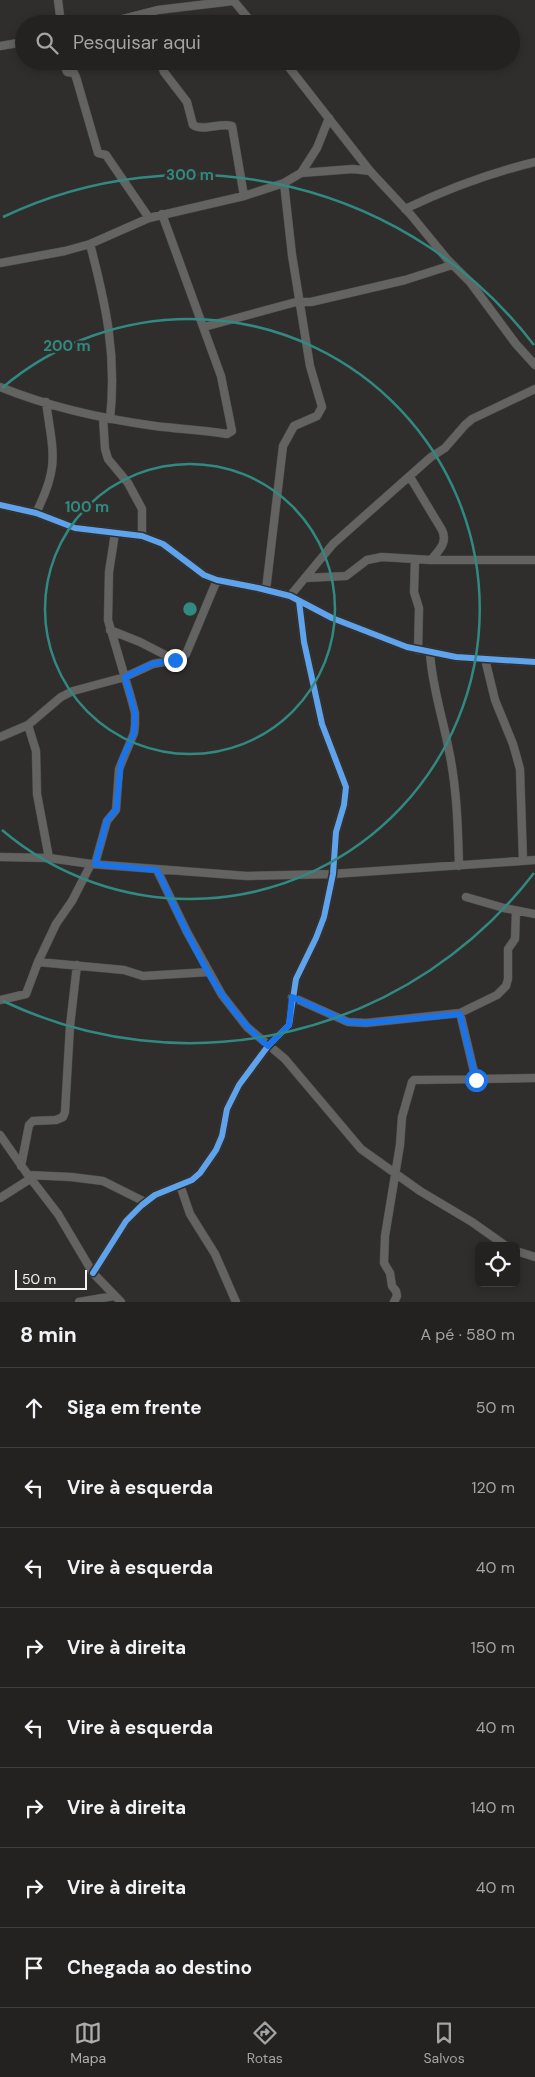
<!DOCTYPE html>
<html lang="pt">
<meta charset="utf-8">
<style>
:root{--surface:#232221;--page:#2f2f2e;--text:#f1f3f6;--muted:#a3a4a5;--line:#403f3f;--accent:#aeadab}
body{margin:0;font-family:"DM Sans",sans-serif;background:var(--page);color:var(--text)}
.controls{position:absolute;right:15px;bottom:15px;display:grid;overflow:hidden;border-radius:8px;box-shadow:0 2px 8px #0003}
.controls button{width:45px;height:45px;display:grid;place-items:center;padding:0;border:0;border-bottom:1px solid var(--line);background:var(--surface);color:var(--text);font:25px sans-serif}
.scale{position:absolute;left:15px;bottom:12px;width:72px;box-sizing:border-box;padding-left:5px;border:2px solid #f3f2f0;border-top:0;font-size:14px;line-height:18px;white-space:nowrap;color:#f3f2f0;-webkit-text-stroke:4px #302f2b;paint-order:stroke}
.stop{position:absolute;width:15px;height:15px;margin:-11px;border:4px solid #1a73e8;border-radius:50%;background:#fff}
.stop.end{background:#1a73e8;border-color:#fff;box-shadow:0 1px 5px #0008}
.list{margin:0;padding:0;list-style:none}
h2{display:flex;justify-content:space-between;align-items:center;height:65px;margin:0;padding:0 20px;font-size:21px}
h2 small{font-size:16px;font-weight:400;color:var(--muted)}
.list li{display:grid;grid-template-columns:32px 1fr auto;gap:15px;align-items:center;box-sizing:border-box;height:80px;padding:0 20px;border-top:1px solid var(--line)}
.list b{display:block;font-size:19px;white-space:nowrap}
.list em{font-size:16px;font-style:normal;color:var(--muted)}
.icon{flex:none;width:28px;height:28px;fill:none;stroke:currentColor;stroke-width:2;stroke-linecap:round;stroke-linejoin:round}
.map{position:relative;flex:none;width:535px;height:1302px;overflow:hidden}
.search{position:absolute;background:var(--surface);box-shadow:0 2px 8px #0003;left:15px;right:15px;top:15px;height:55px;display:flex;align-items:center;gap:12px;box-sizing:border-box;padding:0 18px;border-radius:28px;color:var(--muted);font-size:19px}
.sheet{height:705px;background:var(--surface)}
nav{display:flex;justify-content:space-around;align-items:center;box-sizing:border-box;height:70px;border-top:1px solid var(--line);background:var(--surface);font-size:14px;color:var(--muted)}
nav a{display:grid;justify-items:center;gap:2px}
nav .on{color:var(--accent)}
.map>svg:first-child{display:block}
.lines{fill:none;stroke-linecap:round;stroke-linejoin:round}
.minor-casing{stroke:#4c4b49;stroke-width:9}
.minor{stroke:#636362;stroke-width:8}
.cycleway-casing{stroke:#302f2b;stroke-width:9}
.cycleway{stroke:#60a3ed;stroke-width:6}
.route{stroke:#1a73e8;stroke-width:6}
.ring{fill:none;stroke:#318982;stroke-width:2.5}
.centre{fill:#318982;stroke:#302f2b;stroke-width:2.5}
.ring-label{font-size:15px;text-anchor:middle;font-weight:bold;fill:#318982;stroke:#302f2b;stroke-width:5;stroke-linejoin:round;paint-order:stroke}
</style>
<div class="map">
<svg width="535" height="1302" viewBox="0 0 535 1302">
<rect width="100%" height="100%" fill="#2f2e2c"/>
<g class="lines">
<defs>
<path id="minor" d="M 58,0 L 61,24
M 233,0 L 253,24
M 151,12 L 153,24
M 103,24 L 158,10 L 233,1
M 0,46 L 24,42
M 63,61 L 67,72 L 74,73 L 76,77 L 98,153 L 106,155 L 149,218
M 160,61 L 164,72 L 187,102 L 193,125 C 204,132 220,122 232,126 L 244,196
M 284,61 L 370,171 L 411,215 L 447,259 L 470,282 L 516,344 L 535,365
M 301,173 L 317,148 L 329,118
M 405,209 C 447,189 490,173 535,162
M 90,244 C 106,305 117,355 110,419
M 0,263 L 65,251 L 90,244 L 149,218 L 244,196 L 284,183 L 301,173 L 353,169 L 370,171
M 204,327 L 296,302 L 311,302 L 405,280 L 452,265
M 0,387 C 49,407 103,419 155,426 C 179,429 203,430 227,434 L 232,431 L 221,376 L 162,214
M 103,417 L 105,449 L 108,459 L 128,483 L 142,509 L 142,536
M 410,477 L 442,530 C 448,543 439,550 431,560
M 0,505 L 36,513 L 75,528 L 142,536 L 163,544 L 204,575 L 217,580 L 258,588 L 290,596 L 332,618 L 407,647 L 456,657 L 535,662
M 36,513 C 60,465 53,453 46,402
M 415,559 L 414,592 L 419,608 L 418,650
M 305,578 L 346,576 L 367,560 L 382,557 L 431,560 L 535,560
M 266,590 L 283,446 L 294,426 L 317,416 L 322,407 L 310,366 L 292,255 L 284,183
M 290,596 L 333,544 L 431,457 L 445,448 L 465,425 L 472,419 L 535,389
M 110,630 L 140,642 L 175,660
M 430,653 C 432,687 443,718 449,751 C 457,789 458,828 459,866
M 485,659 L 495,700 L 513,744 L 520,769 L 523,861
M 28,725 L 36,751 L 37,794 L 49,858
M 0,737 L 28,725 L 61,697 L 73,691 L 125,677 L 153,664 L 175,660 L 186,654 L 217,580
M 0,857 L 49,858 L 91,864 L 247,876 L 333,874 L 535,860
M 95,864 L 107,821 L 116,810 L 119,769 L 134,733 L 135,725 L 135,713 L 131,698 L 108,620 L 109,572 L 115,533
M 157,870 L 187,932 L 222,995 L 247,1027 L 285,1059 L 361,1149 L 420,1191 L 472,1222 L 506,1246
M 466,897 L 504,908 L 535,914
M 38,962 L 124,970 L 143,976 L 209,972
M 292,997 L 348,1022 L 366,1023 L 460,1013 L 497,995 L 506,986 L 508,979 L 508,949 L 515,939 L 516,911
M 0,1000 L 26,994 L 38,962 L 56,924 L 72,901 L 91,864
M 460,1013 L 476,1080
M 0,1135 L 28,1175 L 58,1214 L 93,1273 L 121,1302
M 21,1166 L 29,1125 L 33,1121 L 56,1120 L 63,1117 L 65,1112 L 70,1026 L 77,965
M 28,1175 L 71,1177 L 103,1181 L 145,1202
M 180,1185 L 190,1214 L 215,1254 L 236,1302
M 0,1198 L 30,1179
M 516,1251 L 535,1257
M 93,1273 L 126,1221 L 142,1205 L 155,1195 L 192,1180 L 200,1173 L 216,1150 L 222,1136 L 227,1109 L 239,1085 L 268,1046 L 289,1025 L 296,979 L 316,938 L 324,917 L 333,874 L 336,832 L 344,805 L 346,787 L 322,724 L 304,642 L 299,601
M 79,1302 L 114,1296
M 394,1302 L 397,1296 L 396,1291 L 392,1286 L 390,1273 L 384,1263 L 385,1236 L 400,1145 L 402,1117 L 412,1082 L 414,1080 L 535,1078"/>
</defs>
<use href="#minor" class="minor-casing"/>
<use href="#minor" class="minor"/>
<defs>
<path id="cycleway" d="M 0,505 L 36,513 L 75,528 L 142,536 L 163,544 L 204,575 L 217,580 L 258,588 L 290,596 L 332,618 L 407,647 L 456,657 L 535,662
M 93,1273 L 126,1221 L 142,1205 L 155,1195 L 192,1180 L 200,1173 L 216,1150 L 222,1136 L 227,1109 L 239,1085 L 268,1046 L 289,1025 L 296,979 L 316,938 L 324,917 L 333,874 L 336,832 L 344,805 L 346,787 L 322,724 L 304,642 L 299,601"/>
</defs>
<use href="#cycleway" class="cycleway-casing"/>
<use href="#cycleway" class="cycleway"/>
</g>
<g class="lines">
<path class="route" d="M 175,660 L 152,664 L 125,677 L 135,713 L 134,733 L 121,762 L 116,810 L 107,820 L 95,864 L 157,870 C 187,931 214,1002 268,1046 L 289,1025 L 292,997 L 348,1022 L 366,1023 L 460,1014 L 476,1080"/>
</g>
<g class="ring">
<circle cx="190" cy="609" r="145"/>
<path d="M2 388A290 290 0 1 1 2 830"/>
<path d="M534 873A434 434 0 0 1 3 1001M3 217A434 434 0 0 1 534 345"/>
</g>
<circle cx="190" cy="609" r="8" class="centre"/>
<g class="ring-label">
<text x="190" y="180">300 m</text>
<text x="67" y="351">200 m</text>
<text x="87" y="512">100 m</text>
</g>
</svg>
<div class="controls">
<button><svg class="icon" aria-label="locate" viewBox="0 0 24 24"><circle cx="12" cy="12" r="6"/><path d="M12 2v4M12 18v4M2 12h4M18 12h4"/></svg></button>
</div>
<div class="scale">50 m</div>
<div class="stop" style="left:476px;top:1080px"></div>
<div class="stop end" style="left:175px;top:660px"></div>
<div class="search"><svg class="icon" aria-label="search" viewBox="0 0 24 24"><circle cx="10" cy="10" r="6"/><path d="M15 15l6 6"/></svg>Pesquisar aqui</div>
</div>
<section class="sheet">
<h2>8 min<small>A pé · 580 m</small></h2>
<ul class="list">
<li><svg class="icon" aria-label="ahead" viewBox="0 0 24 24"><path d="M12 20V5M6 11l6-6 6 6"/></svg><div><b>Siga em frente</b></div><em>50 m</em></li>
<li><svg class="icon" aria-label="left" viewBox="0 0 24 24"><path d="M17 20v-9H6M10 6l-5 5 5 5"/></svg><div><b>Vire à esquerda</b></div><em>120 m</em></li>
<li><svg class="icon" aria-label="left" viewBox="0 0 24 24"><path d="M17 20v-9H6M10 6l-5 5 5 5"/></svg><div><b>Vire à esquerda</b></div><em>40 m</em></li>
<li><svg class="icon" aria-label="right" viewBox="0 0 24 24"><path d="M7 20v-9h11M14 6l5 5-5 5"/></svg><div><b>Vire à direita</b></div><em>150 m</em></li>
<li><svg class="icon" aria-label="left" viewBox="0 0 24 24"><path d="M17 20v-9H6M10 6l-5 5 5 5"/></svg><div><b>Vire à esquerda</b></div><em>40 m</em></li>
<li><svg class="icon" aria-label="right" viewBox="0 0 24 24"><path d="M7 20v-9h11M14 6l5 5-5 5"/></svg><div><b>Vire à direita</b></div><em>140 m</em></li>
<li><svg class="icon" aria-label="right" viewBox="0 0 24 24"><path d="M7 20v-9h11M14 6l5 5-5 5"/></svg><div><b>Vire à direita</b></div><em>40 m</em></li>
<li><svg class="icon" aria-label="arrive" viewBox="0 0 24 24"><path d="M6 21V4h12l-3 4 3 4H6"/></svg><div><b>Chegada ao destino</b></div></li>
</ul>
</section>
<nav>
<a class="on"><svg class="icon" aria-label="map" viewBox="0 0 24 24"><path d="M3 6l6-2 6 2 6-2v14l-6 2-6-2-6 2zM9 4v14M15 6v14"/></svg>Mapa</a>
<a><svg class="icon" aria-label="directions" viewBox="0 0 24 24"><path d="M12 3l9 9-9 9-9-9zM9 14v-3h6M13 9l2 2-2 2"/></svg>Rotas</a>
<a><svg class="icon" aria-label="saved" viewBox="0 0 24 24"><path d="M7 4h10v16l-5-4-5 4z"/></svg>Salvos</a>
</nav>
